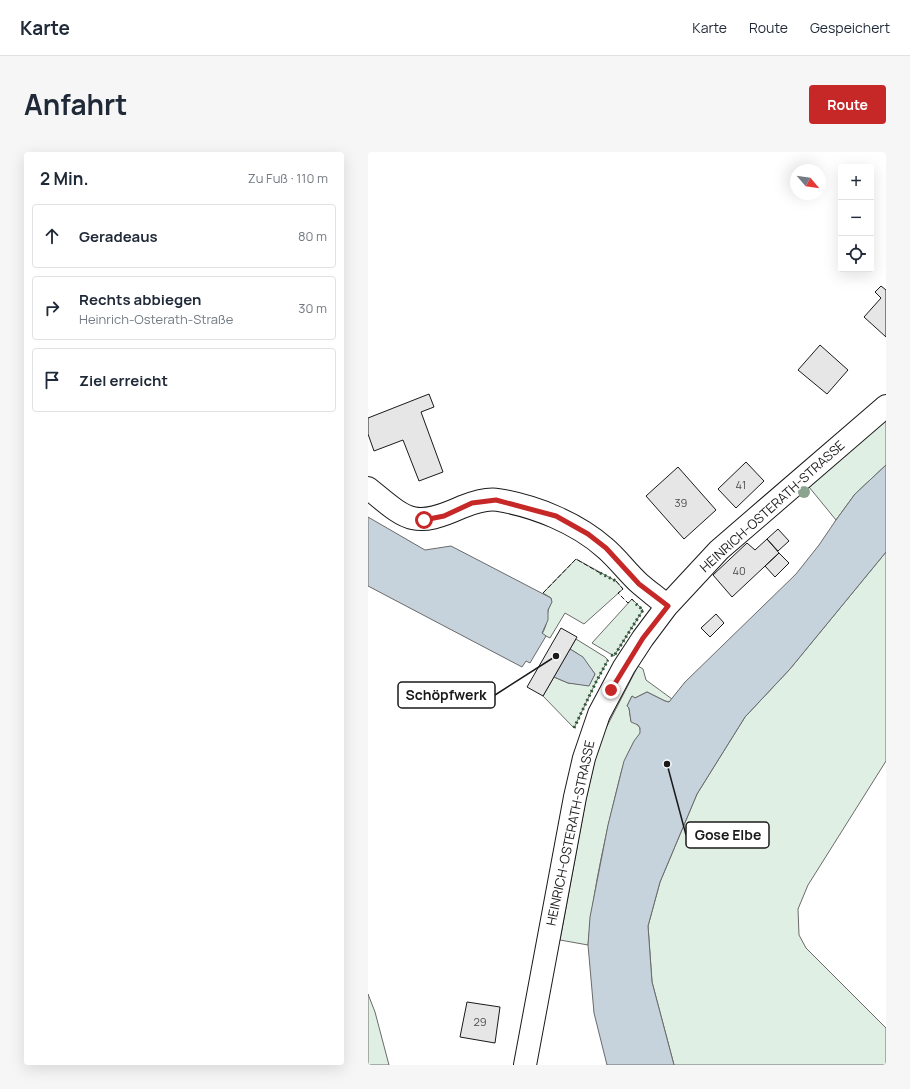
<!DOCTYPE html>
<html lang="de">
<meta charset="utf-8">
<style>
:root{--surface:#fff;--page:#f6f6f7;--text:#1f2937;--muted:#747a83;--line:#e0e1e3;--accent:#c62828}
body{margin:0;font-family:Manrope,sans-serif;background:var(--page);color:var(--text)}
.controls{position:absolute;right:12px;top:12px;display:grid;overflow:hidden;border-radius:4px;box-shadow:0 4px 16px #0002}
.controls button{width:36px;height:36px;display:grid;place-items:center;padding:0;border:0;border-bottom:1px solid var(--line);background:var(--surface);color:var(--text);font:20px sans-serif}
.compass{position:absolute;left:422px;top:12px;width:36px;height:36px;border-radius:50%;background:var(--surface);box-shadow:0 4px 16px #0002;rotate:119deg}
.stop{position:absolute;width:12px;height:12px;margin:-9px;border:3px solid #c62828;border-radius:50%;background:#fff}
.stop.end{background:#c62828;border-color:#fff;box-shadow:0 1px 4px #0008}
.list{margin:0;padding:0;list-style:none}
h2{display:flex;justify-content:space-between;align-items:center;height:52px;margin:0;padding:0 16px;font-size:17px}
h2 small{font-size:13px;font-weight:400;color:var(--muted)}
.list li{display:grid;grid-template-columns:26px 1fr auto;gap:12px;align-items:center;box-sizing:border-box;height:64px;margin:0 8px 8px;padding:0 8px;border:1px solid var(--line);border-radius:4px}
.list b{display:block;font-size:15px;white-space:nowrap}
.list p{margin:0;font-size:13px;white-space:nowrap;color:var(--muted)}
.list em{font-size:13px;font-style:normal;color:var(--muted)}
.icon{flex:none;width:22px;height:22px;fill:none;stroke:currentColor;stroke-width:2;stroke-linecap:round;stroke-linejoin:round}
.map{position:relative;flex:none;width:518px;height:913px;overflow:hidden;border-radius:4px}
header{display:flex;align-items:center;gap:24px;box-sizing:border-box;height:56px;padding:0 20px;background:var(--surface);border-bottom:1px solid var(--line)}
header strong{font-size:19px}
nav{display:flex;gap:22px;margin-inline-start:auto;font-size:14px}
.intro{display:flex;align-items:center;justify-content:space-between;box-sizing:border-box;height:96px;padding:0 24px}
h1{margin:0;font-size:28px}
.button{padding:10px 18px;border-radius:4px;background:var(--accent);color:#fff;font-size:14px;font-weight:700}
main{display:flex;gap:24px;padding:0 24px}
aside{flex:1;background:var(--surface);border-radius:4px;box-shadow:0 4px 16px #0002}
.map>svg:first-child{display:block}
.green{fill:#e0efe3;stroke:#6a6a6a}
.water{fill:#c6d2dc;stroke:#6a6a6a}
.building{fill:#e6e6e6;stroke:#1a1a1a}
.lines{fill:none;stroke-linecap:round;stroke-linejoin:round}
.minor-casing{stroke:#1a1a1a;stroke-width:24}
.minor{stroke:#fff;stroke-width:22}
.hedge{stroke:#2b5a34;stroke-width:3;stroke-dasharray:2 3;stroke-linecap:butt}
.fence{stroke:#1a1a1a;stroke-width:1;stroke-dasharray:5 2;stroke-linecap:butt}
.tree{fill:#8aa48f}
.route{stroke:#c62828;stroke-width:5}
.labels{text-anchor:middle;stroke-width:3;stroke-linejoin:round;paint-order:stroke}
.number-label{font-size:11px;fill:#4d4d4d}
.street-label{font-size:13px;fill:#1a1a1a;stroke:#fff}
.leader{fill:none;stroke:#1a1a1a;stroke-width:1.5}
.callout-dot{fill:#1a1a1a;stroke:#fff;stroke-width:1.5}
.callout{fill:#fff;stroke:#1a1a1a;stroke-width:1.5}
.callout-label{font-size:14px;text-anchor:middle;font-weight:bold;fill:#1a1a1a}
</style>
<header>
<strong>Karte</strong>
<nav><a>Karte</a><a>Route</a><a>Gespeichert</a></nav>
</header>
<div class="intro"><h1>Anfahrt</h1><a class="button">Route</a></div>
<main>
<aside>
<h2>2 Min.<small>Zu Fuß · 110 m</small></h2>
<ul class="list">
<li><svg class="icon" aria-label="ahead" viewBox="0 0 24 24"><path d="M12 20V5M6 11l6-6 6 6"/></svg><div><b>Geradeaus</b></div><em>80 m</em></li>
<li><svg class="icon" aria-label="right" viewBox="0 0 24 24"><path d="M7 20v-9h11M14 6l5 5-5 5"/></svg><div><b>Rechts abbiegen</b><p>Heinrich-Osterath-Straße</p></div><em>30 m</em></li>
<li><svg class="icon" aria-label="arrive" viewBox="0 0 24 24"><path d="M6 21V4h12l-3 4 3 4H6"/></svg><div><b>Ziel erreicht</b></div></li>
</ul>
</aside>
<div class="map">
<svg width="518" height="913" viewBox="0 0 518 913">
<rect width="100%" height="100%" fill="#fff"/>
<path class="green" d="M 518,266 L 518,313 L 487,342 L 468,368 L 441,335 Z
M 518,400 L 518,609 L 440,733 L 430,757 L 431,783 L 438,796 L 518,876 L 518,913 L 306,913 L 284,830 L 280,774 L 292,730 L 329,642 L 377,565 L 422,517 Z
M 208,407 L 248,429 L 255,437 L 216,472 L 197,461 L 182,486 L 174,482 C 180,471 178,469 180,459 C 181,454 184,452 183,446 L 175,441 Z
M 264,447 L 275,458 L 246,504 L 224,491 Z
M 208,487 L 237,505 L 240,508 L 228,530 L 206,576 L 175,544 L 186,525 L 200,531 L 221,533 L 227,522 L 210,502 L 202,497 Z
M 270,514 L 275,517 L 278,528 L 304,547 L 301,550 L 297,549 L 279,540 L 267,546 L 264,544 L 259,554 L 261,556 L 263,569 C 267,571 271,573 272,577 C 274,583 268,586 266,590 C 260,600 256,610 253,621 C 239,677 225,735 220,793 L 192,788 L 218,647 L 229,599 L 237,578 Z
M 0,842 L 7,860 L 21,913 L 0,913 Z"/>
<path class="water" d="M 518,313 L 518,400 L 422,517 L 377,565 L 329,642 L 292,730 L 280,774 L 284,830 L 306,913 L 239,913 L 226,861 L 220,793 L 222,765 L 240,673 L 256,609 L 266,589 L 272,581 L 272,576 L 270,573 L 263,570 L 261,556 L 259,554 L 264,544 L 267,546 L 279,540 L 297,549 L 301,550 L 317,530 L 428,422 L 451,393 L 468,368 L 487,342 Z
M 0,365 L 57,398 L 83,394 L 183,446 L 184,450 L 180,458 L 180,468 L 174,481 L 178,484 L 162,511 L 158,509 L 154,515 L 0,434 Z
M 202,497 L 215,505 L 227,522 L 221,534 L 200,531 L 186,525 Z"/>
<path class="building" d="M 513,134 L 518,138 L 518,185 L 496,165 L 513,146 L 507,140 Z
M 452,193 L 480,218 L 459,242 L 430,218 Z
M 61,242 L 66,255 L 53,260 L 75,320 L 51,329 L 35,288 L 6,299 L 0,282 L 0,266 Z
M 378,310 L 396,329 L 368,356 L 350,337 Z
M 310,315 L 348,358 L 316,387 L 278,344 Z
M 410,377 L 421,389 L 410,399 L 399,387 Z
M 399,387 L 411,401 L 364,445 L 345,423 L 379,391 L 387,398 Z
M 411,401 L 421,411 L 407,425 L 397,414 Z
M 348,462 L 356,471 L 342,485 L 333,476 Z
M 193,476 L 209,485 L 175,544 L 159,535 Z
M 99,850 L 132,855 L 127,891 L 92,885 Z"/>
<g class="lines">
<defs>
<path id="minor" d="M 0,336 C 39,368 45,377 94,355 C 104,351 119,346 130,348 C 167,354 209,371 237,396 C 249,406 259,420 271,431 C 280,439 290,446 299,454
M 157,913 L 207,645 L 216,606 L 231,562 L 256,515 L 275,486 L 299,454 L 351,398 L 518,254"/>
</defs>
<use href="#minor" class="minor-casing"/>
<use href="#minor" class="minor"/>
<path class="hedge" d="M 232,421 L 248,429
M 243,503 L 246,504 L 275,458 L 267,451
M 206,576 L 228,530 L 240,508"/>
<path class="fence" d="M 248,429 L 255,437 L 250,441 L 260,451 L 264,447 L 267,451
M 175,441 L 208,407 L 232,421"/>
</g>
<circle class="tree" cx="436" cy="340" r="6"/>
<g class="lines">
<path class="route" d="M 56,368 L 76,364 L 104,351 L 128,348 L 188,364 L 220,382 L 238,396 L 271,432 L 300,454 L 275,486 L 243,538"/>
</g>
<g class="labels">
<g class="number-label">
<text x="373" y="337">41</text>
<text x="313" y="355">39</text>
<text x="371" y="423">40</text>
<text x="112" y="874">29</text>
</g>
<g class="street-label">
<text transform="translate(404 354) rotate(-42)" y="5">HEINRICH-OSTERATH-STRASSE</text>
<text transform="translate(202 681) rotate(-78)" y="5">HEINRICH-OSTERATH-STRASSE</text>
</g>
</g>
<path class="leader" d="M188 504L127 543M299 612L318 683"/>
<g class="callout-dot">
<circle cx="188" cy="504" r="4"/>
<circle cx="299" cy="612" r="4"/>
</g>
<g class="callout">
<rect x="30" y="530" width="97" height="26" rx="4"/>
<rect x="318" y="670" width="83" height="26" rx="4"/>
</g>
<g class="callout-label">
<text x="78" y="548">Schöpfwerk</text>
<text x="360" y="688">Gose Elbe</text>
</g>
</svg>
<div class="controls">
<button>+</button>
<button>−</button>
<button><svg class="icon" aria-label="locate" viewBox="0 0 24 24"><circle cx="12" cy="12" r="6"/><path d="M12 2v4M12 18v4M2 12h4M18 12h4"/></svg></button>
</div>
<svg class="compass" viewBox="-18 -18 36 36"><path d="M0-13l5 13h-10z" fill="#e53935"/><path d="M0 13l5-13h-10z" fill="#747a83"/></svg>
<div class="stop" style="left:56px;top:368px"></div>
<div class="stop end" style="left:243px;top:538px"></div>
</div>
</main>
